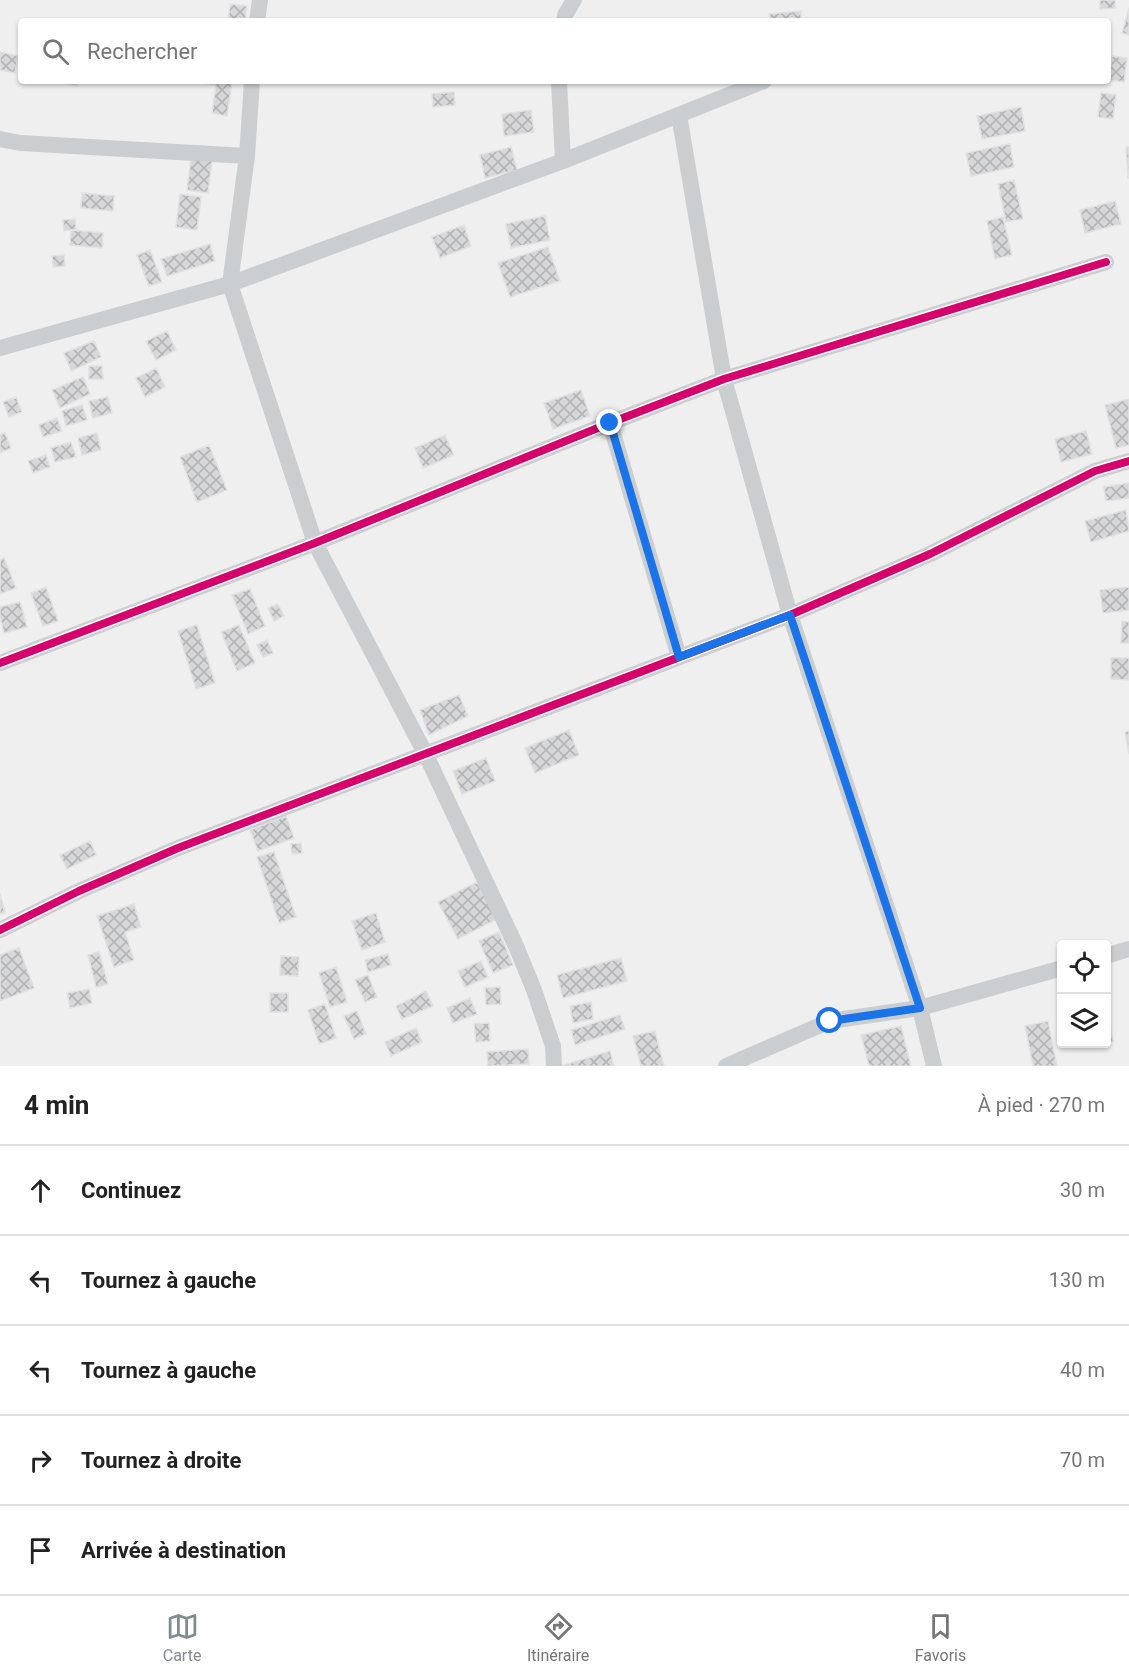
<!DOCTYPE html>
<html lang="fr">
<meta charset="utf-8">
<style>
:root{--surface:#fff;--page:#f6f6f6;--text:#222;--muted:#767676;--line:#e0e0e0;--accent:#808a91}
body{margin:0;font-family:Roboto,sans-serif;background:var(--page);color:var(--text)}
.controls{position:absolute;right:18px;bottom:18px;display:grid;overflow:hidden;border-radius:6px;box-shadow:0 2px 4px #0004}
.controls button{width:54px;height:54px;display:grid;place-items:center;padding:0;border:0;border-bottom:2px solid var(--line);background:var(--surface);color:var(--text);font:30px sans-serif}
.stop{position:absolute;width:18px;height:18px;margin:-14px;border:4px solid #1a73e8;border-radius:50%;background:#fff}
.stop.end{background:#1a73e8;border-color:#fff;box-shadow:0 2px 6px #0008}
.list{margin:0;padding:0;list-style:none}
h2{display:flex;justify-content:space-between;align-items:center;height:78px;margin:0;padding:0 24px;font-size:26px}
h2 small{font-size:20px;font-weight:400;color:var(--muted)}
.list li{display:grid;grid-template-columns:39px 1fr auto;gap:18px;align-items:center;box-sizing:border-box;height:90px;padding:0 24px;border-top:2px solid var(--line)}
.list b{display:block;font-size:22px;white-space:nowrap}
.list em{font-size:20px;font-style:normal;color:var(--muted)}
.icon{flex:none;width:33px;height:33px;fill:none;stroke:currentColor;stroke-width:2;stroke-linecap:round;stroke-linejoin:round}
.map{position:relative;flex:none;width:1129px;height:1066px;overflow:hidden}
.search{position:absolute;background:var(--surface);box-shadow:0 2px 4px #0004;left:18px;right:18px;top:18px;height:66px;display:flex;align-items:center;gap:15px;box-sizing:border-box;padding:0 21px;border-radius:6px;color:var(--muted);font-size:22px}
.sheet{height:528px;background:var(--surface)}
nav{display:flex;justify-content:space-around;align-items:center;box-sizing:border-box;height:84px;border-top:2px solid var(--line);background:var(--surface);font-size:16px;color:var(--muted)}
nav a{display:grid;justify-items:center;gap:3px}
nav .on{color:var(--accent)}
.map>svg:first-child{display:block}
.building{fill:url(#building-cross-hatch);stroke:#e1e1e2;stroke-width:1.5}
.lines{fill:none;stroke-linecap:round;stroke-linejoin:round}
.street{stroke:#cbced0;stroke-width:16}
.cycleway-casing{stroke:#fff;stroke-width:11}
.cycleway{stroke:#d6006c;stroke-width:8}
.route{stroke:#1a73e8;stroke-width:8}
</style>
<div class="map">
<svg width="1129" height="1066" viewBox="0 0 1129 1066">
<defs>
<pattern id="building-cross-hatch" width="8" height="8" patternUnits="userSpaceOnUse" patternTransform="scale(1.5)"><rect width="8" height="8" fill="#d7d7d9"/><path d="M0 0l8 8M0 8l8-8" fill="none" stroke="#b0b1b3"/></pattern>
</defs>
<rect width="100%" height="100%" fill="#f0efef"/>
<path class="building" d="M 1100,0 L 1115,0 L 1115,8 L 1100,9 Z
M 230,4 L 247,6 L 245,21 L 228,21 Z
M 1129,8 L 1129,35 L 1122,33 Z
M 801,11 L 801,21 L 770,21 L 769,14 Z
M 0,52 L 18,56 L 15,73 L 0,70 Z
M 1112,56 L 1127,58 L 1124,82 L 1109,80 Z
M 54,81 L 78,81 L 77,86 Z
M 184,81 L 232,81 L 227,116 L 212,113 L 216,85 Z
M 454,92 L 455,105 L 433,107 L 432,94 Z
M 1101,93 L 1116,95 L 1113,119 L 1098,117 Z
M 1021,107 L 1025,131 L 982,139 L 977,116 Z
M 531,110 L 534,132 L 504,136 L 502,114 Z
M 1010,144 L 1014,167 L 971,176 L 966,153 Z
M 511,147 L 517,170 L 485,178 L 480,155 Z
M 1126,147 L 1129,147 L 1129,178 L 1128,178 Z
M 191,158 L 212,161 L 208,193 L 187,190 Z
M 1014,180 L 1023,219 L 1006,222 L 998,184 Z
M 82,193 L 114,196 L 113,211 L 81,208 Z
M 180,194 L 201,197 L 197,230 L 176,227 Z
M 1115,201 L 1121,224 L 1085,233 L 1080,210 Z
M 545,216 L 550,240 L 511,248 L 506,224 Z
M 1003,217 L 1012,255 L 995,259 L 987,221 Z
M 75,219 L 76,229 L 64,231 L 63,220 Z
M 464,225 L 471,246 L 440,258 L 432,237 Z
M 71,230 L 103,233 L 102,248 L 70,245 Z
M 210,244 L 215,261 L 167,276 L 161,259 Z
M 548,247 L 560,281 L 510,297 L 498,263 Z
M 150,250 L 162,282 L 149,286 L 137,255 Z
M 64,255 L 65,266 L 53,267 L 52,256 Z
M 167,331 L 176,350 L 156,360 L 146,341 Z
M 94,341 L 101,357 L 71,371 L 64,353 Z
M 89,366 L 102,366 L 103,379 L 89,379 Z
M 156,368 L 165,387 L 145,397 L 136,378 Z
M 83,377 L 90,394 L 60,408 L 52,390 Z
M 581,390 L 590,416 L 553,429 L 544,403 Z
M 16,397 L 22,412 L 9,417 L 3,402 Z
M 108,397 L 112,413 L 93,418 L 89,401 Z
M 1129,399 L 1129,445 L 1116,448 L 1105,405 Z
M 82,405 L 87,420 L 66,426 L 62,411 Z
M 57,418 L 62,431 L 43,437 L 39,425 Z
M 1086,431 L 1092,454 L 1061,462 L 1055,439 Z
M 5,433 L 11,448 L 0,453 L 0,435 Z
M 97,433 L 101,450 L 82,455 L 78,438 Z
M 445,435 L 454,455 L 423,468 L 415,448 Z
M 71,442 L 76,457 L 55,462 L 51,448 Z
M 209,445 L 227,490 L 197,502 L 180,457 Z
M 46,455 L 50,467 L 33,473 L 28,461 Z
M 1129,483 L 1129,498 L 1106,501 L 1104,487 Z
M 1126,510 L 1129,531 L 1091,542 L 1085,521 Z
M 4,558 L 16,588 L 0,594 L 0,560 Z
M 46,587 L 58,621 L 43,626 L 31,593 Z
M 1129,587 L 1129,610 L 1103,613 L 1100,590 Z
M 250,589 L 265,626 L 248,634 L 232,595 Z
M 20,602 L 27,627 L 4,633 L 0,617 L 0,607 Z
M 278,604 L 284,616 L 274,621 L 268,608 Z
M 1122,621 L 1129,622 L 1129,643 L 1121,643 Z
M 197,625 L 215,683 L 196,689 L 178,631 Z
M 239,625 L 255,663 L 237,671 L 221,632 Z
M 267,640 L 273,653 L 263,657 L 257,645 Z
M 1111,658 L 1129,658 L 1129,680 L 1111,679 Z
M 459,695 L 468,716 L 429,735 L 420,710 Z
M 569,730 L 579,755 L 535,773 L 525,748 Z
M 1129,731 L 1129,754 L 1125,732 Z
M 486,758 L 495,781 L 462,794 L 453,771 Z
M 286,816 L 294,838 L 258,851 L 250,830 Z
M 90,841 L 96,855 L 67,869 L 60,855 Z
M 301,843 L 302,853 L 292,854 L 291,844 Z
M 274,852 L 296,917 L 279,923 L 257,857 Z
M 477,882 L 497,919 L 458,939 L 438,902 Z
M 0,894 L 5,913 L 0,914 Z
M 134,904 L 141,927 L 125,932 L 134,960 L 114,967 L 97,916 Z
M 376,913 L 385,942 L 362,950 L 352,921 Z
M 499,932 L 513,965 L 493,973 L 479,941 Z
M 19,948 L 34,988 L 0,1001 L 0,955 Z
M 99,952 L 108,984 L 96,987 L 88,955 Z
M 388,954 L 391,965 L 368,972 L 365,960 Z
M 281,956 L 299,957 L 298,976 L 280,975 Z
M 621,958 L 627,981 L 563,998 L 557,975 Z
M 481,961 L 488,977 L 465,987 L 458,971 Z
M 336,967 L 347,1002 L 330,1007 L 319,973 Z
M 368,975 L 377,997 L 365,1002 L 355,980 Z
M 500,987 L 501,1004 L 486,1005 L 485,988 Z
M 89,989 L 92,1003 L 70,1008 L 67,993 Z
M 426,991 L 433,1006 L 402,1019 L 396,1006 Z
M 270,993 L 288,993 L 288,1012 L 270,1012 Z
M 470,998 L 477,1014 L 453,1023 L 447,1008 Z
M 591,1002 L 593,1019 L 573,1023 L 570,1006 Z
M 325,1004 L 336,1038 L 319,1044 L 308,1010 Z
M 1106,1010 L 1113,1041 L 1106,1042 Z
M 357,1011 L 366,1034 L 354,1039 L 344,1016 Z
M 620,1015 L 625,1029 L 575,1045 L 571,1030 Z
M 1048,1021 L 1057,1066 L 1033,1066 L 1025,1026 Z
M 489,1023 L 490,1041 L 476,1042 L 474,1024 Z
M 901,1026 L 911,1066 L 869,1066 L 861,1035 Z
M 416,1028 L 422,1042 L 391,1056 L 385,1042 Z
M 655,1031 L 664,1066 L 641,1066 L 633,1036 Z
M 528,1049 L 529,1064 L 488,1066 L 487,1052 Z
M 610,1051 L 614,1066 L 561,1066 Z"/>
<g class="lines">
<path class="street" d="M 257,21 L 260,0
M 564,21 L 565,15 L 574,0
M 252,81 L 247,156 L 230,284 L 315,543 L 425,753 L 516,946 L 534,990 L 553,1046 L 554,1066
M 559,81 L 563,161
M 679,115 L 724,379 L 790,615 L 920,1008 L 934,1066
M 0,139 L 20,143 L 247,156
M 0,348 L 230,284 L 563,161 L 764,81
M 610,423 L 679,657
M 0,663 L 315,543 L 610,423 L 724,379 L 1106,262
M 0,930 L 79,891 L 178,848 L 790,615 L 930,554 L 1095,471 L 1129,461
M 1106,956 L 1129,949
M 726,1066 L 830,1021 L 920,1008 L 1062,968"/>
<defs>
<path id="cycleway" d="M 0,663 L 315,543 L 610,423 L 724,379 L 1106,262
M 0,930 L 79,891 L 178,848 L 790,615 L 930,554 L 1095,471 L 1129,461"/>
</defs>
<use href="#cycleway" class="cycleway-casing"/>
<use href="#cycleway" class="cycleway"/>
</g>
<g class="lines">
<path class="route" d="M 610,423 L 679,657 L 790,615 L 920,1008 L 830,1021"/>
</g>
</svg>
<div class="controls">
<button><svg class="icon" aria-label="locate" viewBox="0 0 24 24"><circle cx="12" cy="12" r="6"/><path d="M12 2v4M12 18v4M2 12h4M18 12h4"/></svg></button>
<button><svg class="icon" aria-label="layers" viewBox="0 0 24 24"><path d="M12 4l9 5-9 5-9-5zM3 14l9 5 9-5"/></svg></button>
</div>
<div class="stop" style="left:830px;top:1021px"></div>
<div class="stop end" style="left:610px;top:423px"></div>
<div class="search"><svg class="icon" aria-label="search" viewBox="0 0 24 24"><circle cx="10" cy="10" r="6"/><path d="M15 15l6 6"/></svg>Rechercher</div>
</div>
<section class="sheet">
<h2>4 min<small>À pied · 270 m</small></h2>
<ul class="list">
<li><svg class="icon" aria-label="ahead" viewBox="0 0 24 24"><path d="M12 20V5M6 11l6-6 6 6"/></svg><div><b>Continuez</b></div><em>30 m</em></li>
<li><svg class="icon" aria-label="left" viewBox="0 0 24 24"><path d="M17 20v-9H6M10 6l-5 5 5 5"/></svg><div><b>Tournez à gauche</b></div><em>130 m</em></li>
<li><svg class="icon" aria-label="left" viewBox="0 0 24 24"><path d="M17 20v-9H6M10 6l-5 5 5 5"/></svg><div><b>Tournez à gauche</b></div><em>40 m</em></li>
<li><svg class="icon" aria-label="right" viewBox="0 0 24 24"><path d="M7 20v-9h11M14 6l5 5-5 5"/></svg><div><b>Tournez à droite</b></div><em>70 m</em></li>
<li><svg class="icon" aria-label="arrive" viewBox="0 0 24 24"><path d="M6 21V4h12l-3 4 3 4H6"/></svg><div><b>Arrivée à destination</b></div></li>
</ul>
</section>
<nav>
<a class="on"><svg class="icon" aria-label="map" viewBox="0 0 24 24"><path d="M3 6l6-2 6 2 6-2v14l-6 2-6-2-6 2zM9 4v14M15 6v14"/></svg>Carte</a>
<a><svg class="icon" aria-label="directions" viewBox="0 0 24 24"><path d="M12 3l9 9-9 9-9-9zM9 14v-3h6M13 9l2 2-2 2"/></svg>Itinéraire</a>
<a><svg class="icon" aria-label="saved" viewBox="0 0 24 24"><path d="M7 4h10v16l-5-4-5 4z"/></svg>Favoris</a>
</nav>
